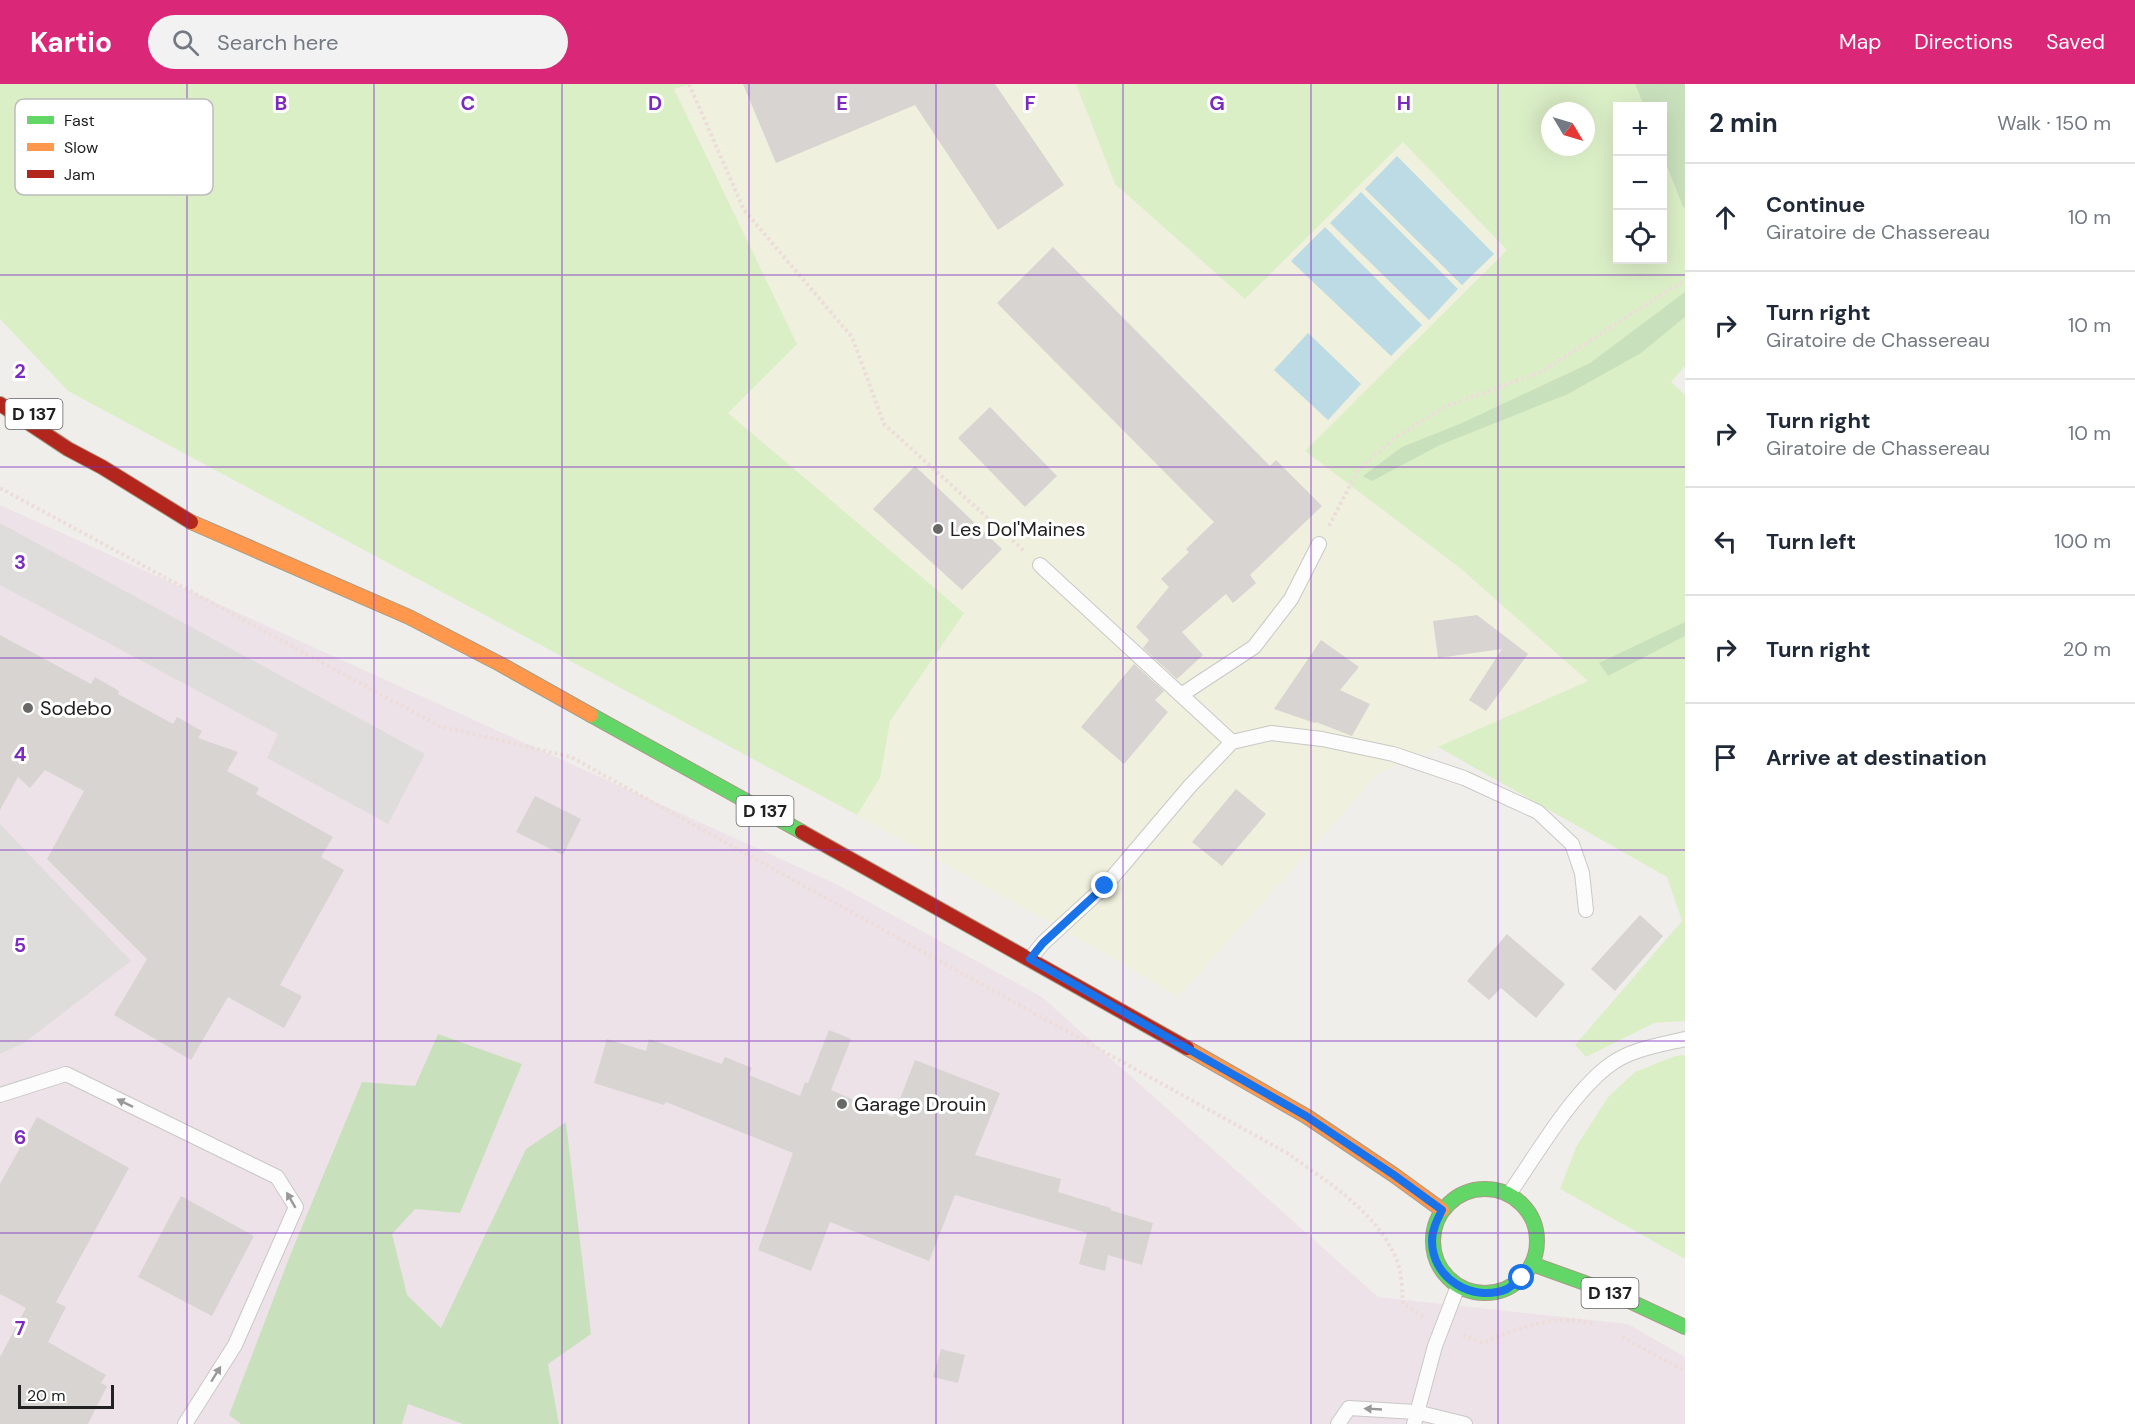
<!DOCTYPE html>
<meta charset="utf-8">
<style>
:root{--surface:#fff;--page:#f2f2f3;--text:#1f2937;--muted:#747a83;--line:#e0e1e3;--accent:#db2777}
body{margin:0;font-family:"DM Sans",sans-serif;background:var(--page);color:var(--text)}
.controls{position:absolute;right:18px;top:18px;display:grid;overflow:hidden;border-radius:0px;box-shadow:0 6px 24px #0002}
.controls button{width:54px;height:54px;display:grid;place-items:center;padding:0;border:0;border-bottom:2px solid var(--line);background:var(--surface);color:var(--text);font:30px sans-serif}
.compass{position:absolute;left:1541px;top:18px;width:54px;height:54px;border-radius:50%;background:var(--surface);box-shadow:0 6px 24px #0002;rotate:128deg}
.scale{position:absolute;left:18px;bottom:15px;width:96px;box-sizing:border-box;padding-left:6px;border:3px solid #212121;border-top:0;font-size:16px;line-height:21px;white-space:nowrap;color:#212121;-webkit-text-stroke:4px #fff;paint-order:stroke}
.stop{position:absolute;width:18px;height:18px;margin:-14px;border:4px solid #1a73e8;border-radius:50%;background:#fff}
.stop.end{background:#1a73e8;border-color:#fff;box-shadow:0 2px 6px #0008}
.list{margin:0;padding:0;list-style:none}
h2{display:flex;justify-content:space-between;align-items:center;height:78px;margin:0;padding:0 24px;font-size:26px}
h2 small{font-size:20px;font-weight:400;color:var(--muted)}
.list li{display:grid;grid-template-columns:39px 1fr auto;gap:18px;align-items:center;box-sizing:border-box;height:108px;padding:0 24px;border-top:2px solid var(--line)}
.list b{display:block;font-size:22px;white-space:nowrap}
.list p{margin:0;font-size:20px;white-space:nowrap;color:var(--muted)}
.list em{font-size:20px;font-style:normal;color:var(--muted)}
.icon{flex:none;width:33px;height:33px;fill:none;stroke:currentColor;stroke-width:2;stroke-linecap:round;stroke-linejoin:round}
.map{position:relative;flex:none;width:1685px;height:1340px;overflow:hidden}
header{display:flex;align-items:center;gap:36px;box-sizing:border-box;height:84px;padding:0 30px;background:var(--accent);color:#fff}
header strong{font-size:28px}
nav{display:flex;gap:33px;margin-inline-start:auto;font-size:21px}
.search{width:420px;height:54px;background:var(--page);display:flex;align-items:center;gap:15px;box-sizing:border-box;padding:0 21px;border-radius:33px;color:var(--muted);font-size:22px}
main{display:flex}
aside{flex:1;background:var(--surface)}
.map>svg:first-child{display:block}
.industrial{fill:#eee2e9}
.religious{fill:#dedddb}
.farmland{fill:#eff0dd}
.grass{fill:#dbefc7;fill-rule:evenodd}
.forest{fill:#c9e0bd}
.water{fill:#bcdbe4}
.building{fill:#d7d4d1}
.lines{fill:none;stroke-linecap:round;stroke-linejoin:round}
.lane-casing{stroke:#c8c8c6;stroke-width:16}
.fast-casing{stroke:#a79d86;stroke-width:16}
.slow-casing{stroke:#a79d86;stroke-width:16}
.jam-casing{stroke:#a79d86;stroke-width:16}
.path{stroke:#edddda;stroke-width:4;stroke-dasharray:3 3;stroke-linecap:butt}
.lane{stroke:#fdfcfc;stroke-width:14}
.fast{stroke:#63d668;stroke-width:14}
.slow{stroke:#ff974d;stroke-width:14}
.jam{stroke:#b3261e;stroke-width:14}
.oneway{fill:#9a9999}
.route{stroke:#1a73e8;stroke-width:8}
.grid{fill:none;stroke:#7b2cbf;stroke-width:1.5;stroke-opacity:0.55}
.poi-dot{fill:#696967;stroke:#fff;stroke-width:2}
.labels{text-anchor:middle;stroke-width:6;stroke-linejoin:round;paint-order:stroke}
.shield{fill:#fff;stroke:#646464;stroke-width:1.5}
.shield-label{font-size:18px;font-weight:bold;fill:#212121}
.poi-label{font-size:20px;fill:#212121;stroke:#fff;text-anchor:start}
.key{fill:#fff;stroke:#bcbcbc;stroke-width:1.5}
.key-label{font-size:16px;fill:#212121}
.grid-label{font-size:20px;text-anchor:middle;font-weight:bold;fill:#7b2cbf;stroke:#fff;stroke-width:6;stroke-linejoin:round;paint-order:stroke}
</style>
<header>
<strong>Kartio</strong>
<div class="search"><svg class="icon" aria-label="search" viewBox="0 0 24 24"><circle cx="10" cy="10" r="6"/><path d="M15 15l6 6"/></svg>Search here</div>
<nav><a>Map</a><a>Directions</a><a>Saved</a></nav>
</header>
<main>
<div class="map">
<svg width="1685" height="1340" viewBox="0 0 1685 1340">
<rect width="100%" height="100%" fill="#f0eeea"/>
<path class="industrial" d="M 0,421 L 836,800 L 1042,913 L 1378,1213 L 1628,1240 L 1685,1273 L 1685,1340 L 0,1340 Z"/>
<path class="religious" d="M 0,439 L 425,670 L 388,740 L 267,674 L 278,650 L 0,501 Z
M 0,740 L 131,877 L 24,959 L 0,970 Z"/>
<path class="farmland" d="M 691,0 L 1076,0 L 1115,100 L 1245,215 L 1403,58 L 1507,166 L 1306,367 L 1460,484 L 1589,597 L 1379,689 L 1178,913 L 1097,865 L 857,731 L 880,694 L 890,637 L 964,529 L 728,329 L 674,5 Z"/>
<path class="grass" d="M 0,0 L 691,0 L 674,5 L 797,260 L 728,329 L 964,529 L 890,637 L 880,694 L 857,731 L 68,307 L 0,235 Z
M 1076,0 L 1635,0 L 1644,22 L 1618,22 L 1618,176 L 1662,176 L 1663,72 L 1683,123 L 1685,124 L 1685,282 L 1671,298 L 1685,311 L 1685,937 L 1654,939 L 1586,973 L 1575,961 L 1682,837 L 1667,793 L 1438,663 L 1588,597 L 1460,484 L 1305,367 L 1507,166 L 1403,58 L 1245,215 L 1115,100 ZM 1550,27 L 1586,27 L 1586,63 L 1550,63 Z
M 1685,971 L 1685,1175 L 1560,1105 L 1576,1063 L 1608,1013 L 1635,988 L 1675,972 Z"/>
<path class="forest" d="M 1635,0 L 1685,0 L 1685,124 L 1683,123 L 1663,72 L 1662,22 L 1644,22 Z
M 1685,208 L 1685,233 L 1641,269 L 1568,310 L 1440,361 L 1372,397 L 1363,392 L 1402,363 L 1462,339 L 1590,279 Z
M 1685,538 L 1685,552 L 1608,592 L 1599,579 Z
M 438,950 L 522,980 L 460,1129 L 415,1125 L 392,1150 L 407,1211 L 441,1244 L 526,1065 L 566,1038 L 591,1250 L 548,1280 L 559,1340 L 463,1340 L 408,1320 L 402,1340 L 241,1340 L 229,1331 L 291,1169 L 362,998 L 415,1002 Z"/>
<path class="water" d="M 1397,72 L 1494,170 L 1462,201 L 1365,105 Z
M 1361,108 L 1458,205 L 1429,236 L 1330,139 Z
M 1325,143 L 1422,241 L 1391,272 L 1291,177 Z
M 1308,249 L 1361,300 L 1328,336 L 1274,286 Z"/>
<path class="building" d="M 743,0 L 995,0 L 1064,101 L 998,146 L 915,21 L 776,79 Z
M 1053,163 L 1270,382 L 1276,376 L 1322,422 L 1250,491 L 1256,499 L 1233,519 L 1226,510 L 1182,548 L 1203,571 L 1177,595 L 1143,564 L 1149,556 L 1136,543 L 1169,503 L 1161,495 L 1189,468 L 1186,465 L 1214,438 L 997,219 Z
M 990,323 L 1057,392 L 1025,423 L 958,354 Z
M 915,382 L 1002,465 L 962,506 L 873,425 Z
M 1477,531 L 1528,570 L 1486,627 L 1469,616 L 1502,565 L 1438,574 L 1433,537 Z
M 0,551 L 91,600 L 95,593 L 119,607 L 118,610 L 173,640 L 177,633 L 202,647 L 198,654 L 238,668 L 227,687 L 259,704 L 256,710 L 333,753 L 321,773 L 344,786 L 280,901 L 302,912 L 284,944 L 228,913 L 191,976 L 114,931 L 147,875 L 47,775 L 84,707 L 45,686 L 30,704 L 18,693 L 0,726 Z
M 1321,556 L 1359,583 L 1340,606 L 1370,620 L 1352,652 L 1316,638 L 1315,639 L 1274,625 Z
M 1134,580 L 1164,607 L 1155,616 L 1168,628 L 1124,680 L 1081,643 Z
M 1236,705 L 1266,730 L 1222,782 L 1192,758 Z
M 535,712 L 581,735 L 563,771 L 516,748 Z
M 1640,831 L 1663,852 L 1615,907 L 1591,885 Z
M 1507,850 L 1565,900 L 1536,934 L 1501,904 L 1489,916 L 1467,897 Z
M 829,946 L 851,955 L 831,1006 L 893,1033 L 915,976 L 1000,1009 L 975,1071 L 1061,1095 L 1058,1108 L 1111,1124 L 1110,1126 L 1153,1139 L 1142,1181 L 1108,1171 L 1105,1187 L 1079,1180 L 1087,1149 L 955,1111 L 929,1177 L 830,1138 L 811,1187 L 758,1166 L 793,1069 L 666,1018 L 664,1021 L 594,999 L 607,955 L 646,967 L 649,955 L 722,980 L 725,973 L 752,984 L 749,991 L 800,1012 L 805,998 L 808,999 Z
M 37,1033 L 129,1084 L 56,1218 L 66,1223 L 48,1258 L 106,1291 L 101,1299 L 107,1302 L 88,1340 L 0,1340 L 0,1273 L 26,1224 L 0,1210 L 0,1100 Z
M 181,1112 L 254,1152 L 212,1232 L 138,1193 Z
M 941,1265 L 965,1271 L 958,1299 L 933,1293 Z"/>
<g class="lines">
<defs>
<path id="lane" d="M 1040,481 L 1232,658
M 1181,611 L 1254,563 L 1291,515 L 1319,460
M 1030,875 L 1043,859 L 1105,802 L 1190,702 L 1232,658 L 1271,649 L 1322,655 L 1393,670 L 1464,694 L 1538,728 L 1572,760 L 1582,789 L 1586,826
M 0,1011 L 66,990 L 277,1093 L 296,1123 L 235,1261 L 185,1340
M 1509,1110 C 1537,1070 1573,1007 1611,980 C 1632,965 1660,961 1685,955
M 1338,1340 L 1349,1324 L 1416,1328 L 1465,1340
M 1414,1340 L 1435,1262 L 1458,1202"/>
<path id="fast" d="M 591,631 L 802,748
M1433 1157a52 52 0 1 1 104 0a52 52 0 1 1-104 0Z
M 1532,1180 L 1610,1208 L 1685,1243"/>
<path id="slow" d="M 191,438 L 409,533 L 500,580 L 591,631
M 1187,964 L 1306,1032 L 1394,1091 L 1442,1126"/>
<path id="jam" d="M 0,320 L 68,365 L 102,383 L 191,438
M 802,748 L 1187,964"/>
</defs>
<use href="#lane" class="lane-casing"/>
<use href="#fast" class="fast-casing"/>
<use href="#slow" class="slow-casing"/>
<use href="#jam" class="jam-casing"/>
<path class="path" d="M 689,0 L 744,126 L 852,253 L 884,340 L 1024,467
M 0,404 L 439,642 L 571,673 L 1287,1069 C 1326,1097 1373,1125 1394,1170 C 1402,1185 1402,1204 1403,1220 L 1424,1233
M 1329,442 L 1358,386 L 1396,353 L 1447,322 L 1541,288 L 1685,196
M 1463,1251 L 1483,1259 C 1519,1244 1555,1229 1594,1240
M 1622,1253 L 1685,1287"/>
<use href="#lane" class="lane"/>
<use href="#fast" class="fast"/>
<use href="#slow" class="slow"/>
<use href="#jam" class="jam"/>
</g>
<defs><path id="oneway-solid" d="M-6-.8H1V-3.2L6.5 0L1 3.2V.8H-6Z" transform="scale(1.5)"/></defs>
<g class="oneway">
<use href="#oneway-solid" transform="translate(125 1019) rotate(-154)"/>
<use href="#oneway-solid" transform="translate(291 1116) rotate(-120)"/>
<use href="#oneway-solid" transform="translate(216 1290) rotate(-58)"/>
<use href="#oneway-solid" transform="translate(1373 1325) rotate(-177)"/>
</g>
<g class="lines">
<path class="route" d="M 1105,802 L 1043,859 L 1030,875 L 1306,1032 L 1394,1091 L 1442,1126 C 1437,1136 1432,1146 1432,1157 C 1432,1195 1473,1219 1507,1205 C 1512,1202 1517,1197 1522,1194"/>
</g>
<path class="grid" d="M 187,0 L 187,1340M 374,0 L 374,1340M 562,0 L 562,1340M 749,0 L 749,1340M 936,0 L 936,1340M 1123,0 L 1123,1340M 1311,0 L 1311,1340M 1498,0 L 1498,1340M 0,191 L 1685,191M 0,383 L 1685,383M 0,574 L 1685,574M 0,766 L 1685,766M 0,957 L 1685,957M 0,1149 L 1685,1149"/>
<g class="poi-dot">
<circle cx="938" cy="445" r="6"/>
<circle cx="28" cy="624" r="6"/>
<circle cx="842" cy="1020" r="6"/>
</g>
<g class="labels">
<g class="shield">
<rect x="5.5" y="315" width="57" height="30" rx="4.5"/>
<rect x="736.5" y="712" width="57" height="30" rx="4.5"/>
<rect x="1581.5" y="1194" width="57" height="30" rx="4.5"/>
</g>
<g class="shield-label">
<text x="34" y="336">D 137</text>
<text x="765" y="733">D 137</text>
<text x="1610" y="1215">D 137</text>
</g>
<g class="poi-label">
<text x="950" y="452">Les Dol'Maines</text>
<text x="40" y="631">Sodebo</text>
<text x="854" y="1027">Garage Drouin</text>
</g>
</g>
<rect x="15" y="15" width="198" height="96" rx="9" class="key"/>
<rect x="27" y="32" width="27" height="8" fill="#63d668"/>
<rect x="27" y="59" width="27" height="8" fill="#ff974d"/>
<rect x="27" y="86" width="27" height="8" fill="#b3261e"/>
<g class="key-label">
<text x="64" y="42">Fast</text>
<text x="64" y="69">Slow</text>
<text x="64" y="96">Jam</text>
</g>
<g class="grid-label">
<text x="281" y="26">B</text>
<text x="468" y="26">C</text>
<text x="655" y="26">D</text>
<text x="842" y="26">E</text>
<text x="1030" y="26">F</text>
<text x="1217" y="26">G</text>
<text x="1404" y="26">H</text>
<text x="20" y="294">2</text>
<text x="20" y="485">3</text>
<text x="20" y="677">4</text>
<text x="20" y="868">5</text>
<text x="20" y="1060">6</text>
<text x="20" y="1251">7</text>
</g>
</svg>
<div class="controls">
<button>+</button>
<button>−</button>
<button><svg class="icon" aria-label="locate" viewBox="0 0 24 24"><circle cx="12" cy="12" r="6"/><path d="M12 2v4M12 18v4M2 12h4M18 12h4"/></svg></button>
</div>
<svg class="compass" viewBox="-18 -18 36 36"><path d="M0-13l5 13h-10z" fill="#e53935"/><path d="M0 13l5-13h-10z" fill="#747a83"/></svg>
<div class="scale">20 m</div>
<div class="stop" style="left:1522px;top:1194px"></div>
<div class="stop end" style="left:1105px;top:802px"></div>
</div>
<aside>
<h2>2 min<small>Walk · 150 m</small></h2>
<ul class="list">
<li><svg class="icon" aria-label="ahead" viewBox="0 0 24 24"><path d="M12 20V5M6 11l6-6 6 6"/></svg><div><b>Continue</b><p>Giratoire de Chassereau</p></div><em>10 m</em></li>
<li><svg class="icon" aria-label="right" viewBox="0 0 24 24"><path d="M7 20v-9h11M14 6l5 5-5 5"/></svg><div><b>Turn right</b><p>Giratoire de Chassereau</p></div><em>10 m</em></li>
<li><svg class="icon" aria-label="right" viewBox="0 0 24 24"><path d="M7 20v-9h11M14 6l5 5-5 5"/></svg><div><b>Turn right</b><p>Giratoire de Chassereau</p></div><em>10 m</em></li>
<li><svg class="icon" aria-label="left" viewBox="0 0 24 24"><path d="M17 20v-9H6M10 6l-5 5 5 5"/></svg><div><b>Turn left</b></div><em>100 m</em></li>
<li><svg class="icon" aria-label="right" viewBox="0 0 24 24"><path d="M7 20v-9h11M14 6l5 5-5 5"/></svg><div><b>Turn right</b></div><em>20 m</em></li>
<li><svg class="icon" aria-label="arrive" viewBox="0 0 24 24"><path d="M6 21V4h12l-3 4 3 4H6"/></svg><div><b>Arrive at destination</b></div></li>
</ul>
</aside>
</main>
